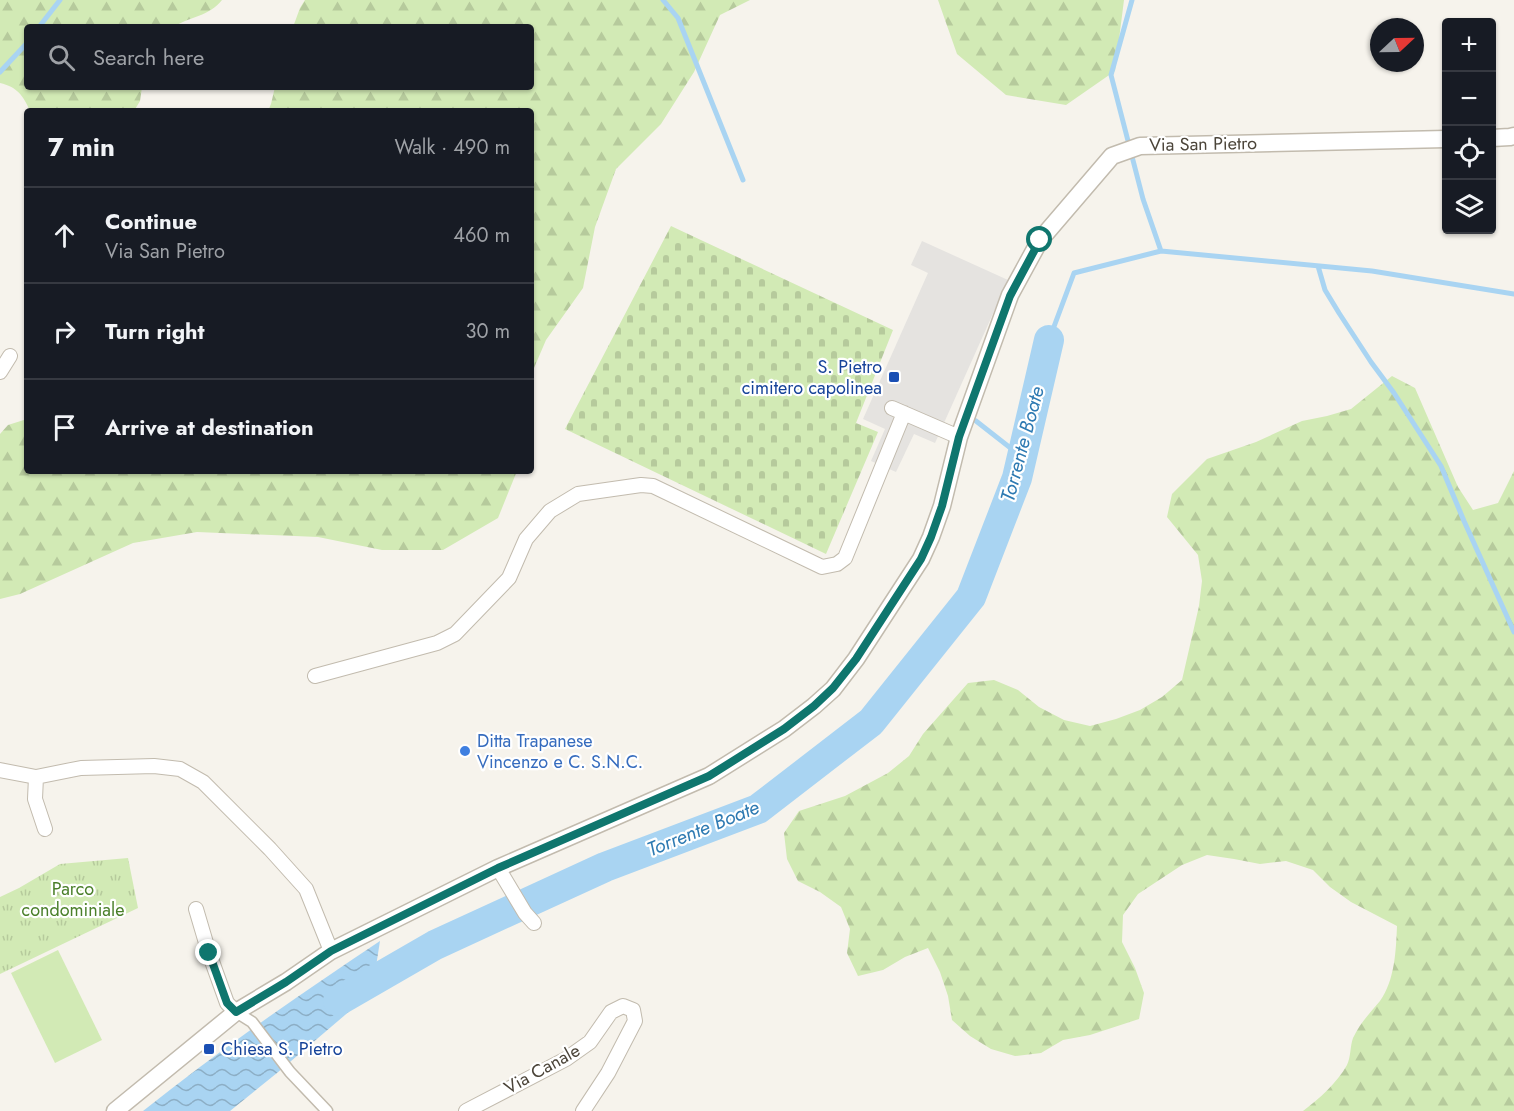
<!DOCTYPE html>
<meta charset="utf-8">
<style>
:root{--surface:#171b24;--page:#242831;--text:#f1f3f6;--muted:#9ea1a6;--line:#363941}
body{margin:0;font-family:Jost,sans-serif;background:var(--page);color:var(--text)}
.controls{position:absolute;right:18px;top:18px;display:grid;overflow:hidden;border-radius:6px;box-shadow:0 2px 4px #0004}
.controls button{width:54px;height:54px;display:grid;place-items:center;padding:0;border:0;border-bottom:2px solid var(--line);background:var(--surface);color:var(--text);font:30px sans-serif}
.compass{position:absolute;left:1370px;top:18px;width:54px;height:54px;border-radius:50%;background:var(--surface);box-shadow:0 2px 4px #0004;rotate:68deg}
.stop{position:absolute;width:18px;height:18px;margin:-14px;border:4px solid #0f766e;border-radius:50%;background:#fff}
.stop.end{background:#0f766e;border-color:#fff;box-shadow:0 2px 6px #0008}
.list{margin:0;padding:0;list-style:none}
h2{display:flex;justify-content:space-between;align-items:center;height:78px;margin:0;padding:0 24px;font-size:26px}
h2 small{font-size:20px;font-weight:400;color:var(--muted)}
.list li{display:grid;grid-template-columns:39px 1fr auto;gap:18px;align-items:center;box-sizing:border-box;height:96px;padding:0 24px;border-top:2px solid var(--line)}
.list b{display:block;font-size:22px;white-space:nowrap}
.list p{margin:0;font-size:20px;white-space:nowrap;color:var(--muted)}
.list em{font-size:20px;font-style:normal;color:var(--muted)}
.icon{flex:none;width:33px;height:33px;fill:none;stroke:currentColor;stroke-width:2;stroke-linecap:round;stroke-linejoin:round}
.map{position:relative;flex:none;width:1514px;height:1111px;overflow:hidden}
.search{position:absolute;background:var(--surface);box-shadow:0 2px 4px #0004;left:24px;top:24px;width:510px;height:66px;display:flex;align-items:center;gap:15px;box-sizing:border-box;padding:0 21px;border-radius:6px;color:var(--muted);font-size:22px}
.panel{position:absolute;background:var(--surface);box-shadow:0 2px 4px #0004;left:24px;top:108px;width:510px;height:366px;border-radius:6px}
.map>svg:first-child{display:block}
.forest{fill:url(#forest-firs)}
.cemetery{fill:url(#cemetery-stones)}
.park{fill:url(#park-tufts)}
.pitch{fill:#d2eab5}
.parking{fill:#e5e3e0}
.water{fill:url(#water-waves)}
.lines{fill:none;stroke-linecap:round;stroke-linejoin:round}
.stream{stroke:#a9d4f2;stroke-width:5}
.river{stroke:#a9d4f2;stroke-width:30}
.pedestrian-casing{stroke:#c2bbae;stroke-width:13}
.minor-casing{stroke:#c2bbae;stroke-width:16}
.tertiary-casing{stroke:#c2bbae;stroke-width:19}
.pedestrian{stroke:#fff;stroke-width:10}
.minor{stroke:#fff;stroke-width:14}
.tertiary{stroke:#fff;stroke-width:16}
.route{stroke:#0f766e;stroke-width:8}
.transit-dot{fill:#1a4fb4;stroke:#fff;stroke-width:2}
.shop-dot{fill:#3f7fe0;stroke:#fff;stroke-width:2}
.labels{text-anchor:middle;stroke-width:4.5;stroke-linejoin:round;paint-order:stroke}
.street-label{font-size:18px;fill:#4b4439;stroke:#fff}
.transit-label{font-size:18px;fill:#164399;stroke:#fff;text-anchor:end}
.shop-label{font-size:18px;fill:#366cbe;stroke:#fff;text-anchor:start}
.park-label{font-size:18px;fill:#4a7f2a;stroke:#fff}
.water-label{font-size:20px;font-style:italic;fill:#2e7ab2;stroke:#fff}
</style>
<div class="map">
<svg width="1514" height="1111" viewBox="0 0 1514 1111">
<defs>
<pattern id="forest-firs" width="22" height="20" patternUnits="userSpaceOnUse" patternTransform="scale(1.5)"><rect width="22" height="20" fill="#d2eab5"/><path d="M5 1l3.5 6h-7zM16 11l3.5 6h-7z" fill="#b6ca9c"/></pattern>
<pattern id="cemetery-stones" width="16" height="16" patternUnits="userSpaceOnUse" patternTransform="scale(1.5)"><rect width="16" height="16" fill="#d2eab5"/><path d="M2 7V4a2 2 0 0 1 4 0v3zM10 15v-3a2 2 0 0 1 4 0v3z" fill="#b6ca9c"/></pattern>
<pattern id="park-tufts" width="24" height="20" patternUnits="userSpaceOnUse" patternTransform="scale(1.5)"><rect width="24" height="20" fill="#d2eab5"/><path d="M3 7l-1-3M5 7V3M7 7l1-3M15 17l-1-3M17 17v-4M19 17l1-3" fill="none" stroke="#b6ca9c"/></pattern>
<pattern id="water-waves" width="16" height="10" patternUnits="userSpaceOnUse" patternTransform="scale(1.5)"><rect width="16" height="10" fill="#a9d4f2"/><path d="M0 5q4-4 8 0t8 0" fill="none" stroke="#8caec5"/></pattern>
</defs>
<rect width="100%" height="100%" fill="#f6f3ec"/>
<path class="forest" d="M 0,0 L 222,0 C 210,16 189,17 173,27 L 27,27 L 27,87 L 142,87 L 140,101 L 134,111 L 30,111 C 23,95 17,87 0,83 Z
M 305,0 L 750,0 L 720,15 L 694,72 L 661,124 L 616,169 L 595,227 L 583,288 L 546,340 L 531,375 L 531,111 L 268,111 L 271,104 L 275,87 L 531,87 L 531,27 L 293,27 L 300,8 Z
M 938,0 L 1124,0 L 1115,71 L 1066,105 L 1006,95 L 957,54 Z
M 1392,376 L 1415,388 L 1458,487 L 1473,510 L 1498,503 L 1514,471 L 1514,1111 L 1303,1111 C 1319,1099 1337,1083 1347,1065 C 1351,1057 1350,1046 1353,1038 C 1360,1023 1370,1013 1380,1001 C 1395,980 1396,950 1397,926 L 1351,902 L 1330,887 L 1313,870 L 1286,861 L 1260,864 L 1234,859 L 1207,855 L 1182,865 L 1138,894 L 1123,915 L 1122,942 L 1135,968 L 1144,993 L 1139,1019 L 1090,1035 L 1063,1040 L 1041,1053 L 1015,1056 L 991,1049 L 970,1036 L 952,1020 L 948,996 L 940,972 L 928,948 L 905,957 L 883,970 L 858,976 L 847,953 L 850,929 L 841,907 L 820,892 L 798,881 L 787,859 L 784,833 L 799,811 L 845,796 L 888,773 L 909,756 L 923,734 L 968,683 L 994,680 L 1018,690 L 1039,707 L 1064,720 L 1090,726 L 1116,719 L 1140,710 L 1162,697 L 1182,680 L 1199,606 L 1202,581 L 1198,555 L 1167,517 L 1172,494 L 1207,459 L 1256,442 L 1302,421 L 1327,416 L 1351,409 Z
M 27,419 L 27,471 L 517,471 L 498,518 L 443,550 L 382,550 L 318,537 L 197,532 L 133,543 L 20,594 L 0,599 L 0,434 L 8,425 Z"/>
<path class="cemetery" d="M 671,226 L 893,330 L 856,423 L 878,432 L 826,554 L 565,429 Z"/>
<path class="park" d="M 128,858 L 138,908 L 0,974 L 0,897 L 19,888 L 60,864 Z"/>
<path class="pitch" d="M 58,950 L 102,1040 L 55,1063 L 11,973 Z"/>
<path class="parking" d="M 922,241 L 1008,280 L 935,443 L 914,434 L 896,472 L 871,461 L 885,429 L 863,419 L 928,273 L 911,265 Z"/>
<path class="water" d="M 380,941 L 372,992 L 277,1073 L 230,1111 L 143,1111 C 219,1050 299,995 380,941 Z"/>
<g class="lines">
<path class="stream" d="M 663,0 L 678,18 L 743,180
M 1132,0 L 1111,75 L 1143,199 L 1161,251
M 39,27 L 60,0
M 0,72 L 27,43
M 1318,266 L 1325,290 L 1339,313 L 1371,362 L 1394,393 L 1441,466 L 1464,521 L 1514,632
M 1049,340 L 1074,273 L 1161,251 L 1372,271 L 1514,294
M 976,421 L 1022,457"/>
<path class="river" d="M 338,1001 L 435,945 L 605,867 L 758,809 L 871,722 L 971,597 L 1017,478 L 1049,340"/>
<defs>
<path id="pedestrian" d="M 236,1012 L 252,1022 L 290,1072 L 327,1111"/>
<path id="minor" d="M 0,372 L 10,356
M 892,408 L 959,437
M 315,676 L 437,643 L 455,634 L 509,578 L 526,539 L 550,511 L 578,494 L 641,485 L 653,486 L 822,567 L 837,564 L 845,558 L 904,413
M 0,770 L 36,777 L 81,768 L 154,766 L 180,769 L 203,782 L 270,849 L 306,889 L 331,951
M 36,777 L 35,799 L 45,829
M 498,868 L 525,913 L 534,923
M 196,909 L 209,953 L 227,1003 L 236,1012
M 466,1111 L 566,1059 L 590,1042 L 611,1012 L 623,1006 L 633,1010 L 635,1021 L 608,1073 L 583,1111"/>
<path id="tertiary" d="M 1492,138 L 1510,137 L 1514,136
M 115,1111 L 236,1012 L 286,982 L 331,951 L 498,868 L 709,776 L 784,729 L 814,706 L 833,689 L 856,659 L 921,559 L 931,537 L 942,506 L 959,437 L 1010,295 L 1040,240 L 1112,156 L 1140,146 L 1446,139"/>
</defs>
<use href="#pedestrian" class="pedestrian-casing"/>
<use href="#minor" class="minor-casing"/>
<use href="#tertiary" class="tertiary-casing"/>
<use href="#pedestrian" class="pedestrian"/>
<use href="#minor" class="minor"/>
<use href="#tertiary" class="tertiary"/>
</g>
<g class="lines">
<path class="route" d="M 209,953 L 227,1003 L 236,1012 L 286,982 L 331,951 L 498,868 L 709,776 L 784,729 L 814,706 L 833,688 L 856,659 L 921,559 L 931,537 L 942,506 L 959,437 L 1010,296 L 1040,240"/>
</g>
<g class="transit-dot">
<rect x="888" y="371" width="12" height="12" rx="3"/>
<rect x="203" y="1043" width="12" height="12" rx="3"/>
</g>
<circle class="shop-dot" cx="465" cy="751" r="6"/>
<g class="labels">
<g class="street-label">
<text transform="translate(1203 144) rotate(-1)" y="6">Via San Pietro</text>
<text transform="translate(542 1069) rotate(-29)" y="6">Via Canale</text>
</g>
<g class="transit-label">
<text x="882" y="373">S. Pietro<tspan x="882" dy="21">cimitero capolinea</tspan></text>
<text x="221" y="1055" text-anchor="start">Chiesa S. Pietro</text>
</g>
<g class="shop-label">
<text x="477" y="747">Ditta Trapanese<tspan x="477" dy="21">Vincenzo e C. S.N.C.</tspan></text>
</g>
<g class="park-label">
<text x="73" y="895">Parco<tspan x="73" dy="21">condominiale</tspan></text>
</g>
<g class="water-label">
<text transform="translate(1022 444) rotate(-75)" y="7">Torrente Boate</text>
<text transform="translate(703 828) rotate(-22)" y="7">Torrente Boate</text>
</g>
</g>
</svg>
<div class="controls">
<button>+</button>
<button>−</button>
<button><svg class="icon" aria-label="locate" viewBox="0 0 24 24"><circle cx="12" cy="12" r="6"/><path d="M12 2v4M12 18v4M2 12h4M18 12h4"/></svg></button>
<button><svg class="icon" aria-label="layers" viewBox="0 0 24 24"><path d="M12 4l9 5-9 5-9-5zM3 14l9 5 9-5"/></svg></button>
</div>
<svg class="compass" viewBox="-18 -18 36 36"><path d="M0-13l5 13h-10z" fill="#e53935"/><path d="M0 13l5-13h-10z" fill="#9ea1a6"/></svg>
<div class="stop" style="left:1040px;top:240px"></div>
<div class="stop end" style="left:209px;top:953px"></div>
<div class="search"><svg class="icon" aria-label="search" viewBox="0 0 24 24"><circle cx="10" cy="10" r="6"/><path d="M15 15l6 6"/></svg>Search here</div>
<section class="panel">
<h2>7 min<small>Walk · 490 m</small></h2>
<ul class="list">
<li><svg class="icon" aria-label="ahead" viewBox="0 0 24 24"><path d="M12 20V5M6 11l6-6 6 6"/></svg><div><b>Continue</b><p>Via San Pietro</p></div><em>460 m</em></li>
<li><svg class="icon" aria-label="right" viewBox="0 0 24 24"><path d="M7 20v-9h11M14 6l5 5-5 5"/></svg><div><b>Turn right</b></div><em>30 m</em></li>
<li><svg class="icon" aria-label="arrive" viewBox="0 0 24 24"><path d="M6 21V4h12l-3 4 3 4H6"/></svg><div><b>Arrive at destination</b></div></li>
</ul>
</section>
</div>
